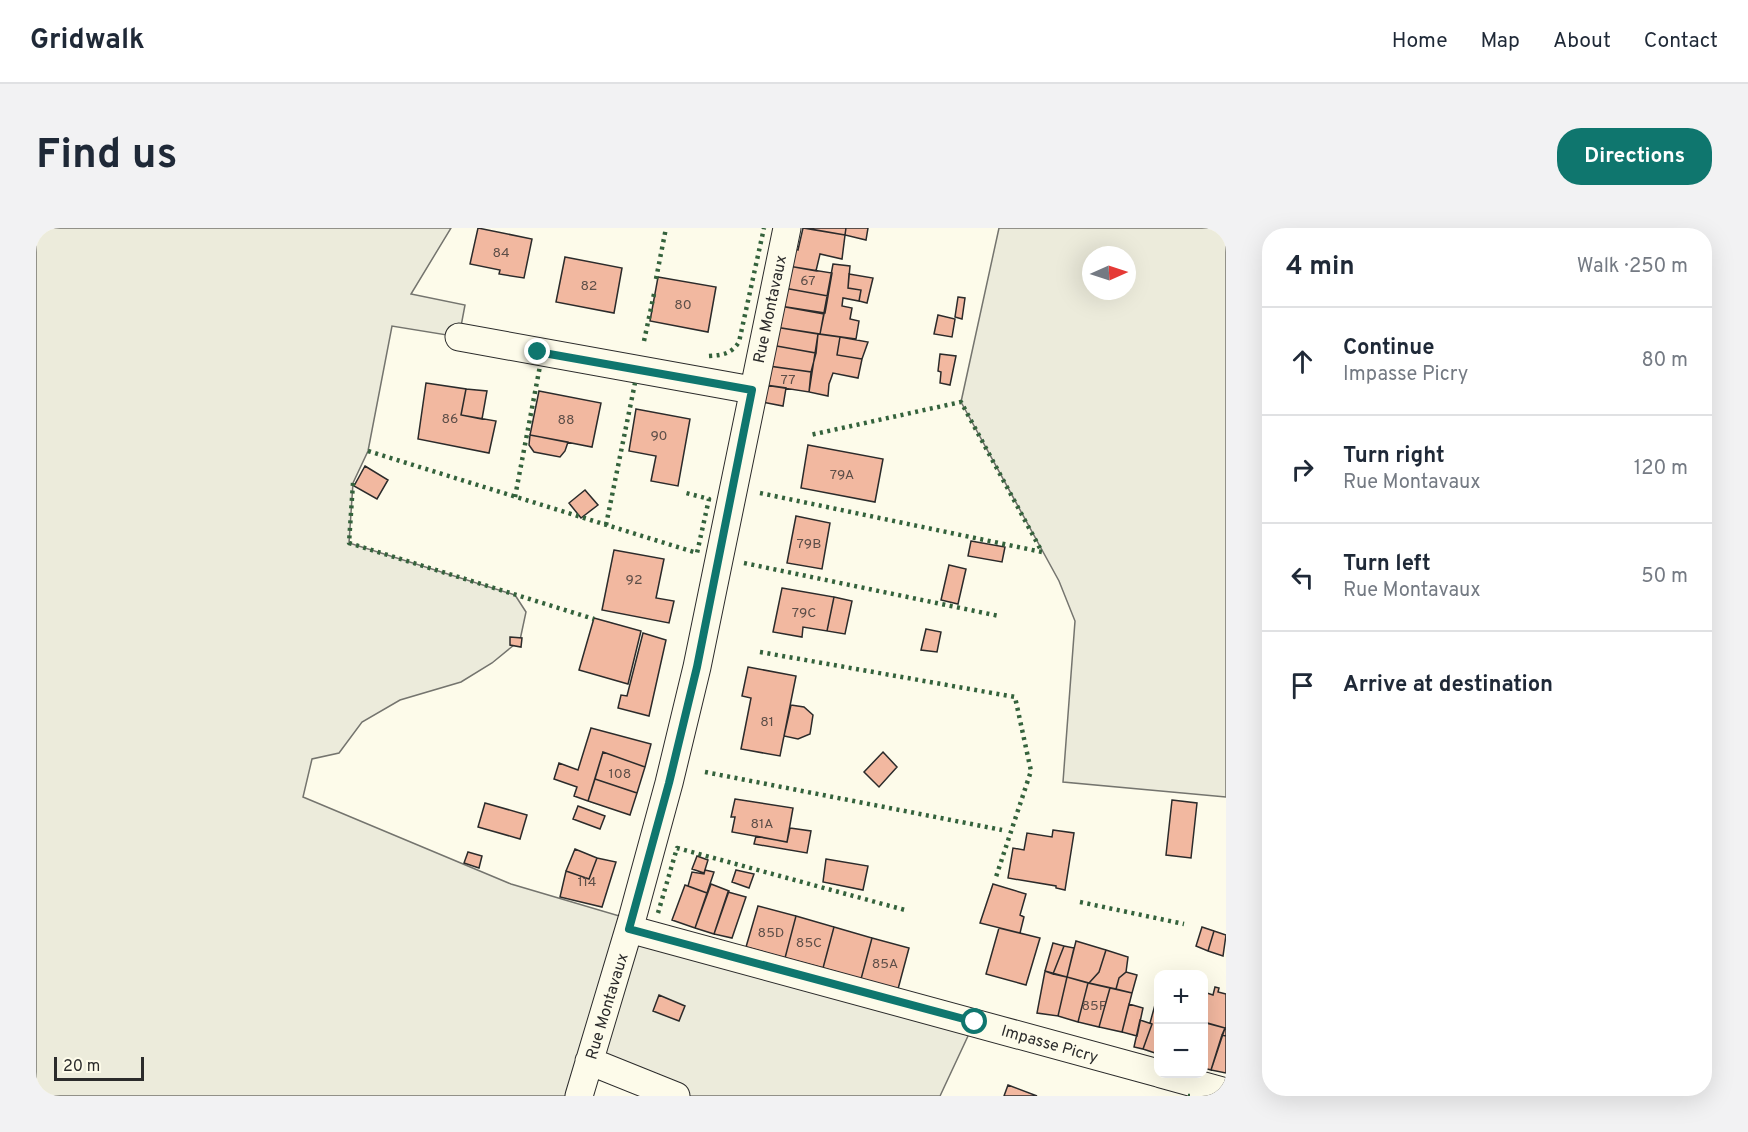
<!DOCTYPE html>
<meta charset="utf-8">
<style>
:root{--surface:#fff;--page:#f2f2f3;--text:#1f2937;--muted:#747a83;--line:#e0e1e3;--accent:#0f766e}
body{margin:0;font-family:Overpass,sans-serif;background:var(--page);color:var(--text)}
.controls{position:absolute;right:18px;bottom:18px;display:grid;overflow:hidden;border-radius:12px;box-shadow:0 6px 24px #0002}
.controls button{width:54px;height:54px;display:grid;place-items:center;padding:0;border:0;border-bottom:2px solid var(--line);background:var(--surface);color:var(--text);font:30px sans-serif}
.compass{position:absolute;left:1046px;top:18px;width:54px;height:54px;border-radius:50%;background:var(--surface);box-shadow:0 6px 24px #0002;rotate:87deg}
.scale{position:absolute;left:18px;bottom:15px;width:90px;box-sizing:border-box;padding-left:6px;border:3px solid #2b2b2b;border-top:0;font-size:16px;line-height:21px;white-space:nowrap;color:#2b2b2b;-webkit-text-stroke:4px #fdfbea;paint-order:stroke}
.stop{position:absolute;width:18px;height:18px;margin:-14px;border:4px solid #0f766e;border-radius:50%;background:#fff}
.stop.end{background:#0f766e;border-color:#fff;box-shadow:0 2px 6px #0008}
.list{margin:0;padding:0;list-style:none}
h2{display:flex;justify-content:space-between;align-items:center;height:78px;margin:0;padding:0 24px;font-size:26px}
h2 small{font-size:20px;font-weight:400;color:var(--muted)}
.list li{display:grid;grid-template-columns:39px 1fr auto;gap:18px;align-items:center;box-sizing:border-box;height:108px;padding:0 24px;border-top:2px solid var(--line)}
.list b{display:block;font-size:22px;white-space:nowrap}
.list p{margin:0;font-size:20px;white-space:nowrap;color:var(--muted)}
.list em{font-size:20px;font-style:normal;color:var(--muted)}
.icon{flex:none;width:33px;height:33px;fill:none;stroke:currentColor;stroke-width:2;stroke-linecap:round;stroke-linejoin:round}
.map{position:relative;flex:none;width:1190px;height:868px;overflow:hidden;border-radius:24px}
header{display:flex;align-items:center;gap:36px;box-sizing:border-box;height:84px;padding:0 30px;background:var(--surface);border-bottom:2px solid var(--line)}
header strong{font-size:28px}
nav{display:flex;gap:33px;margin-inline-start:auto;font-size:21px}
.intro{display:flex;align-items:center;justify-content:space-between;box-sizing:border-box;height:144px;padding:0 36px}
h1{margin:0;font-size:42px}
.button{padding:15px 27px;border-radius:24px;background:var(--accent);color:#fff;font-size:21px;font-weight:700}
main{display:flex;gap:36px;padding:0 36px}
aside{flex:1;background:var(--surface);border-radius:24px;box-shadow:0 6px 24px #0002}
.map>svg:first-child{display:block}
.green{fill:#ecebdb;stroke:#74746e;stroke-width:1.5;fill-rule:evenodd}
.building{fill:#f2b8a0;stroke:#2b2b2b;stroke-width:1.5}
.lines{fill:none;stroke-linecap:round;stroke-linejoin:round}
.minor-casing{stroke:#2b2b2b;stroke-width:29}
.minor{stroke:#fdfbea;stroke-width:27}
.hedge{stroke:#34623c;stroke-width:4.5;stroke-dasharray:3 4.5;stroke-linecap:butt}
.route{stroke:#0f766e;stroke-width:8}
.labels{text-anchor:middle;stroke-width:4.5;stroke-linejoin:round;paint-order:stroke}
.number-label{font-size:14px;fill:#5d4e48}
.street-label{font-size:16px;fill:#2b2b2b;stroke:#fdfbea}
</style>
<header>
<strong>Gridwalk</strong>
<nav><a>Home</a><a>Map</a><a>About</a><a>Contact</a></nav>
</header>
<div class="intro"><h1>Find us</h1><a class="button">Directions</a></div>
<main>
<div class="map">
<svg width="1190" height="868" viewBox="0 0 1190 868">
<rect width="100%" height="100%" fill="#fdfbea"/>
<path class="green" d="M 0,0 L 415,0 L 375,66 L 429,77 L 423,109 L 356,98 L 332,223 L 317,255 L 313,315 L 479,367 L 490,384 L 484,412 L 456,435 L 425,454 L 364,472 L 326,494 L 303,525 L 276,531 L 267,569 L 475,656 L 939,793 L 904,868 L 640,868 L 553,833 L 542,868 L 0,868 Z
M 963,0 L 1190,0 L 1190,569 L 1027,554 L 1039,393 L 1023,353 L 925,174 ZM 1055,27 L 1091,27 L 1091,63 L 1055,63 Z"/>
<path class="building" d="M 442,0 L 496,11 L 488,50 L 463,46 L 464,42 L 434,36 Z
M 767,0 L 809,7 L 806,31 L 784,26 L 780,43 L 752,38 L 757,20 L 762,22 Z
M 769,0 L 810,0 L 809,7 Z
M 810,0 L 832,0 L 830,12 L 809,7 Z
M 529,29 L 586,40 L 578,85 L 520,74 Z
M 797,36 L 814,38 L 812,60 L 825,62 L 823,73 L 807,70 L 806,78 L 816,80 L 814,91 L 823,93 L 820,111 L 784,106 Z
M 752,38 L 796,45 L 792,68 L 748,60 Z
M 813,46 L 837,50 L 831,75 L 823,73 L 825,62 L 812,60 Z
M 622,49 L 680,59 L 672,104 L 614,93 Z
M 748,60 L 792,68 L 789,85 L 744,78 Z
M 922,69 L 929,70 L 926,91 L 919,89 Z
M 744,78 L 788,86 L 784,106 L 739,99 Z
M 902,87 L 919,91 L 916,109 L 898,106 Z
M 739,99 L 782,106 L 780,125 L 735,117 Z
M 782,106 L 804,109 L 801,127 L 826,131 L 822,150 L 797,145 L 793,156 L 792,168 L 773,164 Z
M 804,109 L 832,114 L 826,131 L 801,127 Z
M 735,117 L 780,125 L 775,144 L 733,138 Z
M 904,126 L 920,128 L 914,157 L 904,155 L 905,144 L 902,143 Z
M 733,138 L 775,144 L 773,164 L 728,157 Z
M 390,155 L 430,161 L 425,187 L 460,193 L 453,225 L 382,211 Z
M 730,157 L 750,160 L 747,178 L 726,174 Z
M 430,161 L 451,163 L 446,191 L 425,187 Z
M 503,163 L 565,175 L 556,219 L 494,207 Z
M 600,181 L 654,191 L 642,258 L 615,253 L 620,228 L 593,223 Z
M 494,207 L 532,214 L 529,223 L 524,229 L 498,224 L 493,217 Z
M 772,217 L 847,231 L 839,274 L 765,260 Z
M 329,238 L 352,252 L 341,271 L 318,258 Z
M 549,262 L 562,277 L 545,290 L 533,275 Z
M 760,288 L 794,295 L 786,341 L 751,335 Z
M 935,313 L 969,319 L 966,334 L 932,328 Z
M 578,322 L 628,331 L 620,370 L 638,373 L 633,395 L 566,382 Z
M 913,337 L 930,341 L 922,376 L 905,372 Z
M 746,360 L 798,369 L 791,403 L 767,399 L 766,409 L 737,404 Z
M 798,369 L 816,373 L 809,406 L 791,403 Z
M 558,390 L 605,403 L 592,456 L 543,442 Z
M 890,401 L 905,404 L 901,424 L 885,422 Z
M 607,405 L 630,412 L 613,488 L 582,480 L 585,467 L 591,468 Z
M 474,409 L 486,410 L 485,419 L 474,417 Z
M 712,439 L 760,448 L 744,528 L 705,521 L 715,470 L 706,468 Z
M 755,477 L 768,479 L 777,487 L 774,506 L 762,511 L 748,508 Z
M 555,500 L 615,516 L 609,539 L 567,524 L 552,573 L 538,568 L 541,559 L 518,551 L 523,535 L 542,542 Z
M 567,524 L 609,539 L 601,565 L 559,551 Z
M 847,524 L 861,539 L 843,559 L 828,544 Z
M 559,551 L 601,565 L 594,587 L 552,573 Z
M 699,571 L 757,580 L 751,614 L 696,604 L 699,589 L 695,589 Z
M 1136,572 L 1161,575 L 1155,630 L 1130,627 Z
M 449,575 L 491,587 L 484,611 L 442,599 Z
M 542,578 L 569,588 L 564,601 L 537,591 Z
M 754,600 L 775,603 L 771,625 L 718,616 L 720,608 L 751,614 Z
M 1017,602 L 1038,605 L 1029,662 L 1020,660 L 1020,658 L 972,650 L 977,620 L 988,622 L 991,605 L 1016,609 Z
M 539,621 L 561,630 L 553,651 L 530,643 Z
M 432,624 L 446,628 L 443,640 L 428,635 Z
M 661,628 L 672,632 L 668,645 L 656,641 Z
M 561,630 L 580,634 L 566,679 L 524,669 L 530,643 L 553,651 Z
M 790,631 L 832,638 L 827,662 L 787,654 Z
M 669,642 L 678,644 L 671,665 L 652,658 L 656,644 L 668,646 Z
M 700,642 L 718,646 L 713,660 L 696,654 Z
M 675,656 L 693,663 L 678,706 L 659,700 Z
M 957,656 L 990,666 L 984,687 L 988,689 L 984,705 L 944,695 Z
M 649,657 L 671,665 L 659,700 L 636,692 Z
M 692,664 L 710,669 L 696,710 L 678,706 Z
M 722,678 L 760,688 L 749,730 L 710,719 Z
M 760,688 L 798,699 L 787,740 L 749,730 Z
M 798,699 L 836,710 L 825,751 L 787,740 Z
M 1166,699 L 1178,703 L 1172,723 L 1160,718 Z
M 963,700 L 1004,710 L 990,757 L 950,746 Z
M 1178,703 L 1190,707 L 1187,728 L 1172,723 Z
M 836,710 L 873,720 L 862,761 L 825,751 Z
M 1040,713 L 1070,722 L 1063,744 L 1053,755 L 1031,749 Z
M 1017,715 L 1028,718 L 1017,746 L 1009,743 Z
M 1028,718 L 1038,720 L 1031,749 L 1017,746 Z
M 1070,722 L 1092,729 L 1090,744 L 1083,750 L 1080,761 L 1053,755 L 1063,744 Z
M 1009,743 L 1031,749 L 1022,788 L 1001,785 Z
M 1090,744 L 1101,747 L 1096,765 L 1080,761 L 1083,750 Z
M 1031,749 L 1052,755 L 1042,794 L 1022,788 Z
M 1052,755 L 1074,760 L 1063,799 L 1042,794 Z
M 1179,759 L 1183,760 L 1182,764 L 1190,766 L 1190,808 L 1186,807 L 1189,800 L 1168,794 L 1168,764 L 1177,767 Z
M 1074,760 L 1096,765 L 1086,804 L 1063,799 Z
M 1122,766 L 1122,811 L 1119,825 L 1107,821 L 1116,796 L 1114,795 Z
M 623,767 L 649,778 L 643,793 L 617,783 Z
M 1093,776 L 1107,780 L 1101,808 L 1086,804 Z
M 1104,792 L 1116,796 L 1107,821 L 1098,819 Z
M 1170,795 L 1189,800 L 1175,842 L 1168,840 L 1168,804 Z
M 1186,807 L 1190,808 L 1190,845 L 1175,842 Z
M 972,857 L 1001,868 L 968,868 Z"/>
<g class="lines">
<defs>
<path id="minor" d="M 423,109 L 716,162
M 593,701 L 1122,845
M 553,833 L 640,868
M 1125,846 L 1190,864
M 543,868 L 596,691 L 633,555 L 661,439 L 751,0"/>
</defs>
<use href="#minor" class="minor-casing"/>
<use href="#minor" class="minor"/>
<path class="hedge" d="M 620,51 L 630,0
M 608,113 L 618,66
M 673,128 C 687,127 695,126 703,114 L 728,0
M 332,223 L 661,325 L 673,271 L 650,265
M 317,255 L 313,315 L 558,391
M 724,265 L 1006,324 L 925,174 L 774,207
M 479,269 L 504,138
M 570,297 L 599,155
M 708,335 L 963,388
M 724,424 L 979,469 L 995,543 L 959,652
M 669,544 L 966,602
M 1044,674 L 1148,696
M 622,685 L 641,620 L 869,682
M 1152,868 L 1154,868"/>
</g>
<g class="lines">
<path class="route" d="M 502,124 L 716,162 L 661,439 L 633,555 L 593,701 L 939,794"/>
</g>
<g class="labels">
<g class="number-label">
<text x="465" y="29">84</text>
<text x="772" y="57">67</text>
<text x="553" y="62">82</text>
<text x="647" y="81">80</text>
<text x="752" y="156">77</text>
<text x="414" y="195">86</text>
<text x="530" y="196">88</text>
<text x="623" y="212">90</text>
<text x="806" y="251">79A</text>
<text x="773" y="320">79B</text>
<text x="598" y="356">92</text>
<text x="768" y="389">79C</text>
<text x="731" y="498">81</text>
<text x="584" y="550">108</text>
<text x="726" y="600">81A</text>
<text x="551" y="658">114</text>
<text x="735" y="709">85D</text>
<text x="773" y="719">85C</text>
<text x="849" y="740">85A</text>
<text x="1058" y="782">85F</text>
</g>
<g class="street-label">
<text transform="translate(733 81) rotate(-78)" y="6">Rue Montavaux</text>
<text transform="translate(570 778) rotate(-73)" y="6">Rue Montavaux</text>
<text transform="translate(1014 815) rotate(16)" y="6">Impasse Picry</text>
</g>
</g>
</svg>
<div class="controls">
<button>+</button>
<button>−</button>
</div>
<svg class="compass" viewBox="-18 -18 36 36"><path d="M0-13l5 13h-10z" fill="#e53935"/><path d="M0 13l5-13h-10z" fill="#747a83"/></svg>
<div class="scale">20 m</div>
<div class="stop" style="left:939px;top:794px"></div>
<div class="stop end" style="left:502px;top:124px"></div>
</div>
<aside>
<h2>4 min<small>Walk · 250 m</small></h2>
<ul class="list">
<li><svg class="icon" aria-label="ahead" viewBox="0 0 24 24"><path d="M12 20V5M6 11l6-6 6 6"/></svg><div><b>Continue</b><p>Impasse Picry</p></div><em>80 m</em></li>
<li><svg class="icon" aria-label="right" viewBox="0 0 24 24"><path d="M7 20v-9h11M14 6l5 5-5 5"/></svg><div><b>Turn right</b><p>Rue Montavaux</p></div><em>120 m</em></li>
<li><svg class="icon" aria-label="left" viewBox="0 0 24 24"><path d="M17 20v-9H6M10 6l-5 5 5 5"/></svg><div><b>Turn left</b><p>Rue Montavaux</p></div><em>50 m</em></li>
<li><svg class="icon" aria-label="arrive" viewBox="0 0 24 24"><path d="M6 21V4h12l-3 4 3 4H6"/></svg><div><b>Arrive at destination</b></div></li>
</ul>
</aside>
</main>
